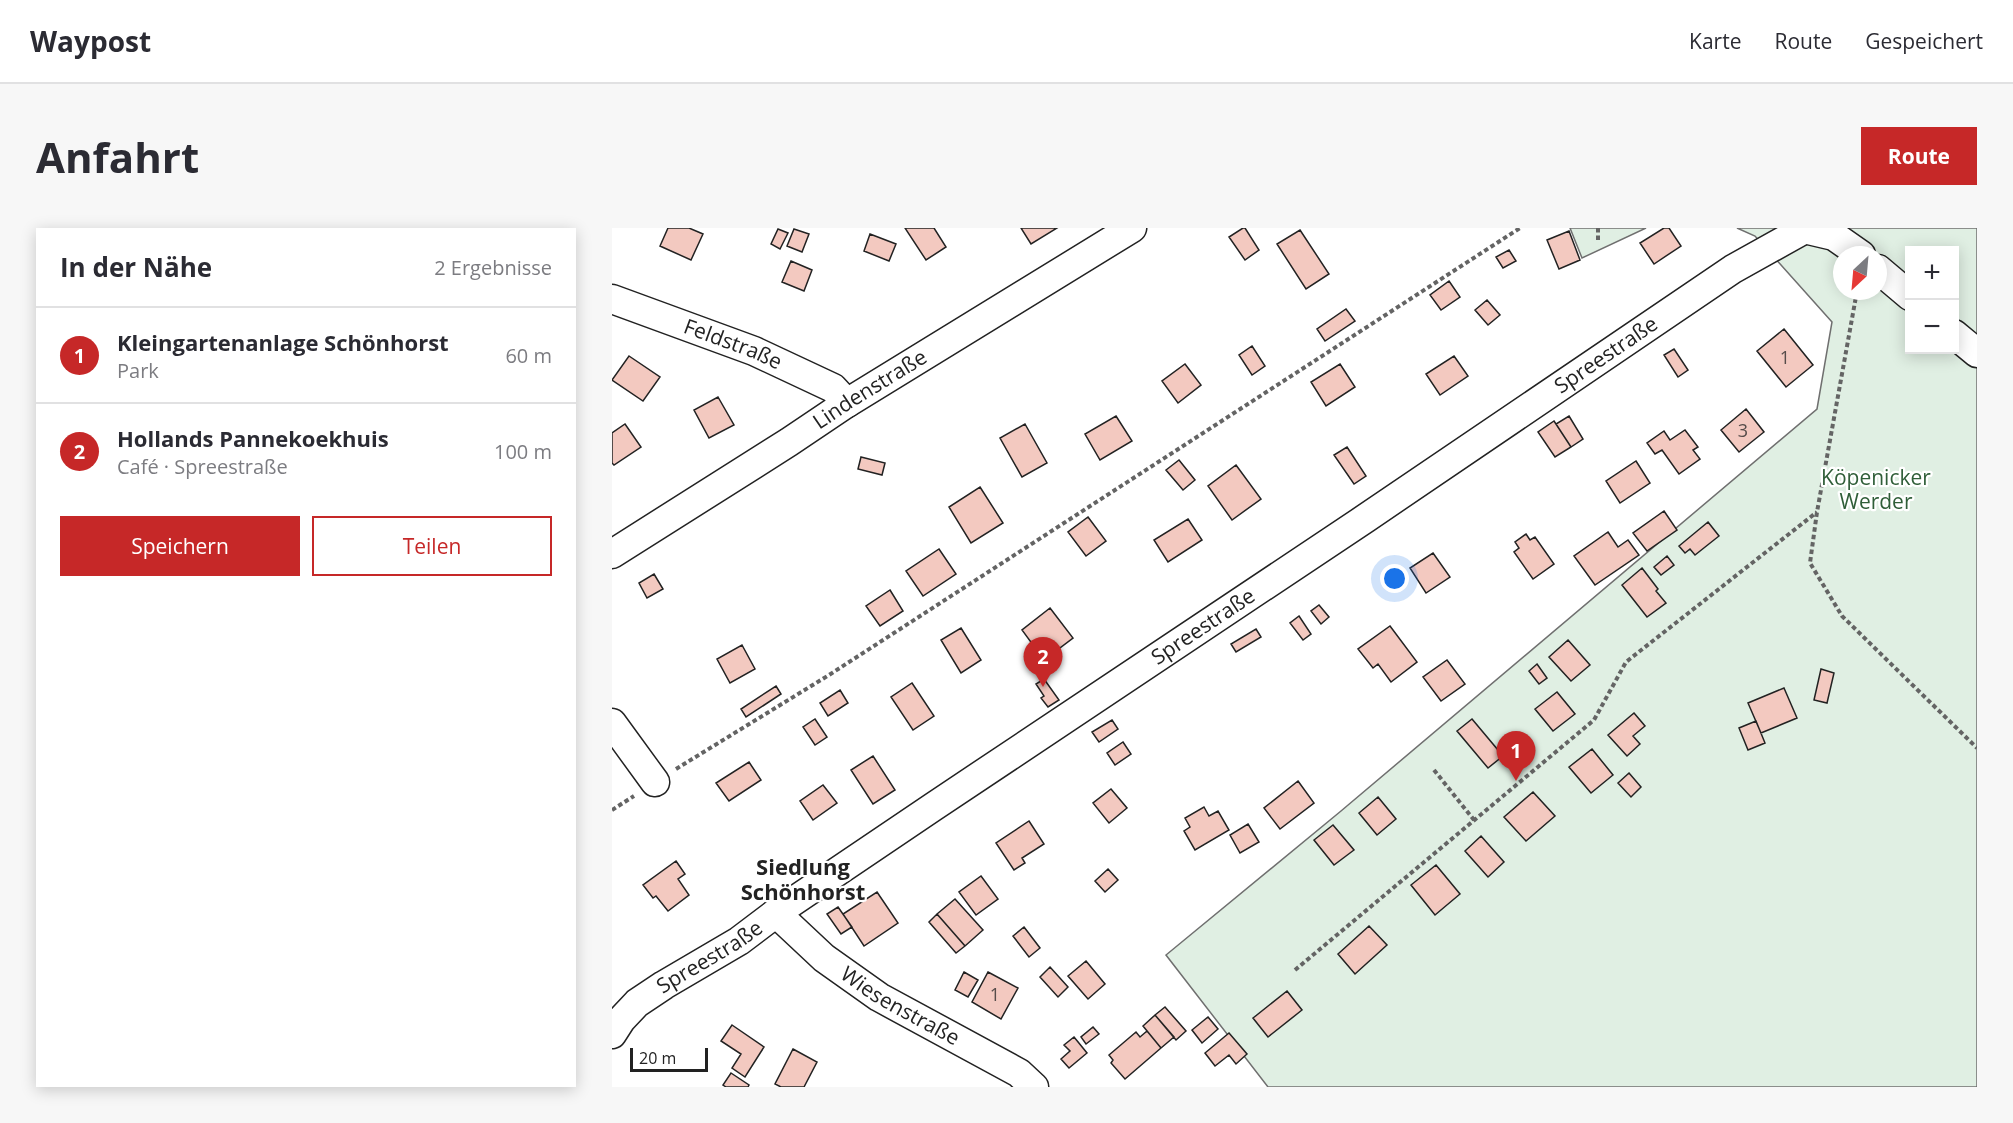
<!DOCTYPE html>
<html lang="de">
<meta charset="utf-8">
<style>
:root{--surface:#fff;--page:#f7f7f7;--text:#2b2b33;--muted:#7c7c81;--line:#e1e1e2;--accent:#c62828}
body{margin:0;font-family:"Open Sans",sans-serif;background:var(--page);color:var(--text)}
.controls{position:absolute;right:18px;top:18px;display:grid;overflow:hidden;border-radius:0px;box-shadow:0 3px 15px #0003}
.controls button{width:54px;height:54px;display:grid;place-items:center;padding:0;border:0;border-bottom:2px solid var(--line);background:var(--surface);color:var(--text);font:30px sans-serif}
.compass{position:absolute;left:1221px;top:18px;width:54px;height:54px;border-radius:50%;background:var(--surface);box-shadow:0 3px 15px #0003;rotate:206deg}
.scale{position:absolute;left:18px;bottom:15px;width:78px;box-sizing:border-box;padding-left:6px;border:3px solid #222;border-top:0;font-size:16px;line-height:21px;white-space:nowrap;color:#222;-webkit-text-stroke:4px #fff;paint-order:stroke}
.you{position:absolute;left:783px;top:351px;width:21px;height:21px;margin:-15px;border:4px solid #fff;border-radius:50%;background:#1a73e8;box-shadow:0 0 0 9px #1a73e833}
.badge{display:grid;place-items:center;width:39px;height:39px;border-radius:50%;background:var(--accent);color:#fff;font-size:20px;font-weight:700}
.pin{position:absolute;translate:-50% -50px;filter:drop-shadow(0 2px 3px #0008)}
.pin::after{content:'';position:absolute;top:32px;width:21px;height:18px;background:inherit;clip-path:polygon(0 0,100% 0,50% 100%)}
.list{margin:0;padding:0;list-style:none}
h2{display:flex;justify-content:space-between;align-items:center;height:78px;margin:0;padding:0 24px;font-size:26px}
h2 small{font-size:20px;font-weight:400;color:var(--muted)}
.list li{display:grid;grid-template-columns:39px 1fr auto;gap:18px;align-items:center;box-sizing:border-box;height:96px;padding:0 24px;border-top:2px solid var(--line)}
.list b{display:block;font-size:22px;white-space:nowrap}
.list p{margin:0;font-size:20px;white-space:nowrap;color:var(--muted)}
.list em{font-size:20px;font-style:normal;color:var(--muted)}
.actions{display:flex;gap:12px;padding:18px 24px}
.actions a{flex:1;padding:14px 0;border:2px solid var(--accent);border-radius:0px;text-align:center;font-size:21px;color:var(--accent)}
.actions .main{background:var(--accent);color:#fff}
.map{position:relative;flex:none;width:1365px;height:859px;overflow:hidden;border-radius:0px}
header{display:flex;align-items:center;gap:36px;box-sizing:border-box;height:84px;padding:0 30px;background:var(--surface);border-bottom:2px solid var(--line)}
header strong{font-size:28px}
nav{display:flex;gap:33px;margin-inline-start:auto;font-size:21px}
.intro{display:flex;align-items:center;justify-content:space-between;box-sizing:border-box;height:144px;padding:0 36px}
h1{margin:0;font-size:42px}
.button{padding:15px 27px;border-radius:0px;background:var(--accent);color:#fff;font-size:21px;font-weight:700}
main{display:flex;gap:36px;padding:0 36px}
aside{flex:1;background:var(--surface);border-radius:0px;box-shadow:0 3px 15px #0003}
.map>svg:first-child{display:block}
.green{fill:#e0efe3;stroke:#6f6f6f;stroke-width:1.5;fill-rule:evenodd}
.building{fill:#f3c9c0;stroke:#222;stroke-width:1.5}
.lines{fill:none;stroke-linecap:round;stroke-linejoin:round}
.minor-casing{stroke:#222;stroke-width:31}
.path{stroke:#646464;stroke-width:4;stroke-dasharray:4.5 3;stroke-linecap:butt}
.minor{stroke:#fff;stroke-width:28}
.labels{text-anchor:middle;stroke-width:4.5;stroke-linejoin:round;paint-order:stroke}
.number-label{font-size:18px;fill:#564c4a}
.street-label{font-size:21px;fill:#222;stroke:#fff}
.park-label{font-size:21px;fill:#2f5e38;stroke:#fff}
.neighbourhood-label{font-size:22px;font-weight:bold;fill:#222;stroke:#fff}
</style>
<header>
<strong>Waypost</strong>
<nav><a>Karte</a><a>Route</a><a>Gespeichert</a></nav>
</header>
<div class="intro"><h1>Anfahrt</h1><a class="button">Route</a></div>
<main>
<aside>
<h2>In der Nähe<small>2 Ergebnisse</small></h2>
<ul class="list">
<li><span class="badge">1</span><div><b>Kleingartenanlage Schönhorst</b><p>Park</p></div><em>60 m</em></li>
<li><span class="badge">2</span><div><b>Hollands Pannekoekhuis</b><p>Café · Spreestraße</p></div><em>100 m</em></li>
</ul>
<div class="actions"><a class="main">Speichern</a><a>Teilen</a></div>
</aside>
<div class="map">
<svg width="1365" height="859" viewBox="0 0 1365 859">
<rect width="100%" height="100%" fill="#fff"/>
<path class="green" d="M 958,0 L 1034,0 L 970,30 Z
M 1125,0 L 1365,0 L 1365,859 L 656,859 L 554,727 L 729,583 L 1205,181 L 1220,94 L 1143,8 ZM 1298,22 L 1342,22 L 1342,122 L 1298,122 ZM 1230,27 L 1266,27 L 1266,63 L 1230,63 Z"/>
<path class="building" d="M 56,0 L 77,0 L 91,6 L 79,32 L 48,18 Z
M 293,0 L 322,0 L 334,19 L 314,32 Z
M 409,0 L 445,0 L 419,16 Z
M 631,0 L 633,0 L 647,22 L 633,32 L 617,9 Z
M 1052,0 L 1057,0 L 1069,18 L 1042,36 L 1028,15 Z
M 166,1 L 176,5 L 168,21 L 159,16 Z
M 182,1 L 197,6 L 190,24 L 175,18 Z
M 688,2 L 717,46 L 694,61 L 665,16 Z
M 957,3 L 968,32 L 947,41 L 935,12 Z
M 258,6 L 284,16 L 277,33 L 252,23 Z
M 897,22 L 904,33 L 891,40 L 884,29 Z
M 179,33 L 200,42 L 192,63 L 170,54 Z
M 837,53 L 848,69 L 829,82 L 818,67 Z
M 875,72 L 888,87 L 876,97 L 863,82 Z
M 734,81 L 743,93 L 713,113 L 705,101 Z
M 1172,101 L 1201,137 L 1174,159 L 1145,123 Z
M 640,118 L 653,138 L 640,147 L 627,127 Z
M 1062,121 L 1076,142 L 1066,149 L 1052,127 Z
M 17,128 L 48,149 L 31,173 L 0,152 Z
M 842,128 L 856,148 L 828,167 L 814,146 Z
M 573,136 L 589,157 L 566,175 L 550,153 Z
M 728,136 L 743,159 L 714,178 L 699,154 Z
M 106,169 L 122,197 L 97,210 L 82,182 Z
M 1134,181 L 1152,204 L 1127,224 L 1109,202 Z
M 504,188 L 520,213 L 488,232 L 473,206 Z
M 957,188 L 971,211 L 959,219 L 944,196 Z
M 942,193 L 959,219 L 943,229 L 926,204 Z
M 13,196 L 29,219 L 2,237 L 0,235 L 0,205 Z
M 413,196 L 435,235 L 410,249 L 388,210 Z
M 1073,202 L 1086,219 L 1081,222 L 1088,231 L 1067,246 L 1050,222 L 1043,226 L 1035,215 L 1052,203 L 1058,212 Z
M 735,219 L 754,248 L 742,256 L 722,227 Z
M 249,229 L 273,235 L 270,247 L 246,241 Z
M 567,232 L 583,252 L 571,262 L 554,242 Z
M 1024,233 L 1038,255 L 1008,275 L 994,253 Z
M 624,237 L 649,271 L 620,292 L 596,258 Z
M 368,259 L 391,295 L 359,315 L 337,279 Z
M 1052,283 L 1065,302 L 1035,323 L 1021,305 Z
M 476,289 L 494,313 L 474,328 L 456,304 Z
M 576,291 L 590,312 L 556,334 L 542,312 Z
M 1096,294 L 1107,308 L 1083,327 L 1078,321 L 1073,325 L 1067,318 Z
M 996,304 L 1006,319 L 1016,312 L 1027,327 L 983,357 L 962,328 Z
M 914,306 L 918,312 L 923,309 L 942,336 L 921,351 L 902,324 L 907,320 L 903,314 Z
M 327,321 L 344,346 L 311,368 L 294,343 Z
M 821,325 L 838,349 L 814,365 L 798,340 Z
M 1055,328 L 1062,337 L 1049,347 L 1042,339 Z
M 1030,340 L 1046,361 L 1044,363 L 1054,375 L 1035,389 L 1010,357 Z
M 42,346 L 51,361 L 35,370 L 27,355 Z
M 278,362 L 291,383 L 268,398 L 254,378 Z
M 707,377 L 717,389 L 709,396 L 699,383 Z
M 438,380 L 461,410 L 432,432 L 410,402 Z
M 687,388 L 699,406 L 691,412 L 678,395 Z
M 778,398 L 805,434 L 779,454 L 766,436 L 761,440 L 746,421 Z
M 349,400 L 369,432 L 349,445 L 329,412 Z
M 644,401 L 649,409 L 624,424 L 619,416 Z
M 956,412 L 978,437 L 959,453 L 937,429 Z
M 130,417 L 143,441 L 118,455 L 105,431 Z
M 835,432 L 853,456 L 829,473 L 811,449 Z
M 925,436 L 935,450 L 927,456 L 917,443 Z
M 1209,441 L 1222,445 L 1215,475 L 1202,472 Z
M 432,451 L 447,472 L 436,479 L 429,470 L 432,468 L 424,456 Z
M 300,455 L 322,488 L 301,502 L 279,469 Z
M 164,458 L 169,466 L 134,489 L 129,481 Z
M 1172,460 L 1185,490 L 1149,505 L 1136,475 Z
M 228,462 L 236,475 L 216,488 L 208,475 Z
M 945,464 L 963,486 L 941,503 L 923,481 Z
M 1022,485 L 1033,498 L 1021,508 L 1028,516 L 1015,528 L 996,507 Z
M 203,491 L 215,509 L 203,517 L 191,499 Z
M 860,491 L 891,528 L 876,540 L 845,503 Z
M 500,492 L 506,501 L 487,514 L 480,504 Z
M 1144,493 L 1153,515 L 1136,522 L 1127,500 Z
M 511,514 L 519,526 L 503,537 L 495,525 Z
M 980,521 L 1001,547 L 979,565 L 957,539 Z
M 261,528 L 283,562 L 261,576 L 239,542 Z
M 137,534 L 149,552 L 117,573 L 104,555 Z
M 1017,545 L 1029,559 L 1019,569 L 1006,555 Z
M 686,553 L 702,575 L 668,601 L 652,580 Z
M 211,557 L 225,575 L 201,592 L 188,573 Z
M 499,561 L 515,580 L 497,595 L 481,575 Z
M 921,564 L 943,588 L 914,613 L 892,589 Z
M 766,569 L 784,591 L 765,607 L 747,585 Z
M 592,579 L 597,588 L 606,583 L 617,602 L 583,622 L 572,603 L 578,599 L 573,590 Z
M 417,593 L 432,616 L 410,630 L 413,635 L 402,642 L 384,615 Z
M 636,596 L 647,614 L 628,625 L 618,607 Z
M 721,597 L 742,622 L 722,637 L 702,612 Z
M 869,608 L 892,634 L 876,649 L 853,623 Z
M 64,633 L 73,646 L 66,651 L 77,667 L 56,683 L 44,668 L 41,670 L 31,657 Z
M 824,637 L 848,666 L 823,687 L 799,657 Z
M 496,641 L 506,652 L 493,664 L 483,653 Z
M 369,648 L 386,671 L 364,687 L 347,664 Z
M 265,664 L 286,695 L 252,718 L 231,686 Z
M 343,671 L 371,702 L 353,718 L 325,686 Z
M 226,679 L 240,699 L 229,706 L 215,686 Z
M 325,686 L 353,718 L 344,725 L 317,694 Z
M 757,698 L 775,717 L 743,746 L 726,726 Z
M 412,699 L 428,720 L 417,729 L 401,708 Z
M 474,733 L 493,756 L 476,771 L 456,748 Z
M 438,739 L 456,759 L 446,769 L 428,749 Z
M 352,744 L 366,752 L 356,769 L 343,762 Z
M 376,744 L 406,760 L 389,791 L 360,774 Z
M 675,763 L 690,782 L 656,809 L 641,790 Z
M 553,779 L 574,803 L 564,812 L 543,787 Z
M 543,787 L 562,809 L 549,820 L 531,798 Z
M 596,789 L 606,801 L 590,815 L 580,802 Z
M 120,797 L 152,819 L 133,849 L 120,840 L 129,826 L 109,813 Z
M 481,799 L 487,806 L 474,816 L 469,809 Z
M 535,803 L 549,820 L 513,851 L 499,835 L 501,832 L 497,827 L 524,804 L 528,809 Z
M 617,805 L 635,826 L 624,836 L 617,827 L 603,838 L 593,825 Z
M 462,809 L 475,825 L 457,840 L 449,831 L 458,823 L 452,817 Z
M 181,821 L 205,834 L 192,859 L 169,859 L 163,856 Z
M 119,845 L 137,857 L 136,859 L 114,859 L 111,857 Z"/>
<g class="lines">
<defs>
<g id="minor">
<path d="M 1188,0 L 1222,8 L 1249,27"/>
<path d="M 1266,41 L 1298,68"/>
<path id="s1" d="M 0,71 L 142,123 L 221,160 L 235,175"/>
<path d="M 1342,106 L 1365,125"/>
<path id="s2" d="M 0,326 L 177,214 L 235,175 L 520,0"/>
<path d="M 0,495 L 43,554"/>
<path id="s3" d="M 164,685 L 212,730 L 267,769 L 407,845 L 422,859"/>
<path id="s4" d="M 0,806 L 9,792 L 25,775 L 52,757 L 127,713 L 164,685 L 321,579 L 754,290 L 1121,41 L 1191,2"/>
</g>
</defs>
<use href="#minor" class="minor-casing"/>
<path class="path" d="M 986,12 L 986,0
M 1245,63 L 1205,284 L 1198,335 L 1230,388 L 1365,520
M 64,541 L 217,447 L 908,0
M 822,542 L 862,592
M 0,582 L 22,568
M 683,742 L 982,492 L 1014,434 L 1205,284"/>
<use href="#minor" class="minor"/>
</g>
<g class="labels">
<g class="number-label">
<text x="1173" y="136">1</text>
<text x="1131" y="209">3</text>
<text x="383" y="773">1</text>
</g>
<g class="street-label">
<text dy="7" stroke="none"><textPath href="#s1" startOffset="129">Feldstraße</textPath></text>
<text dy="7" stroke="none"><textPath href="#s4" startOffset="1206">Spreestraße</textPath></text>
<text dy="7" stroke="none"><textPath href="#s2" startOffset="306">Lindenstraße</textPath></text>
<text dy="7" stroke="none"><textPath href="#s4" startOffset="720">Spreestraße</textPath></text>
<text dy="7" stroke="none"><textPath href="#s4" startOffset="126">Spreestraße</textPath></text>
<text dy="7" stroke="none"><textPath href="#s3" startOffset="156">Wiesenstraße</textPath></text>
</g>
<g class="park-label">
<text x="1264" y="257">Köpenicker<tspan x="1264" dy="24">Werder</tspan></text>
</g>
<g class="neighbourhood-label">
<text x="191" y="647">Siedlung<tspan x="191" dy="25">Schönhorst</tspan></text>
</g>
</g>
</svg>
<div class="controls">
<button>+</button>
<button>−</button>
</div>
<svg class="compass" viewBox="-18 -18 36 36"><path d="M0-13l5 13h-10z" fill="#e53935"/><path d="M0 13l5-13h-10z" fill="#7c7c81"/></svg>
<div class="scale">20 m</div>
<div class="you"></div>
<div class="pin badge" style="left:904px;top:553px">1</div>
<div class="pin badge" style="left:431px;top:459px">2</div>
</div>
</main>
